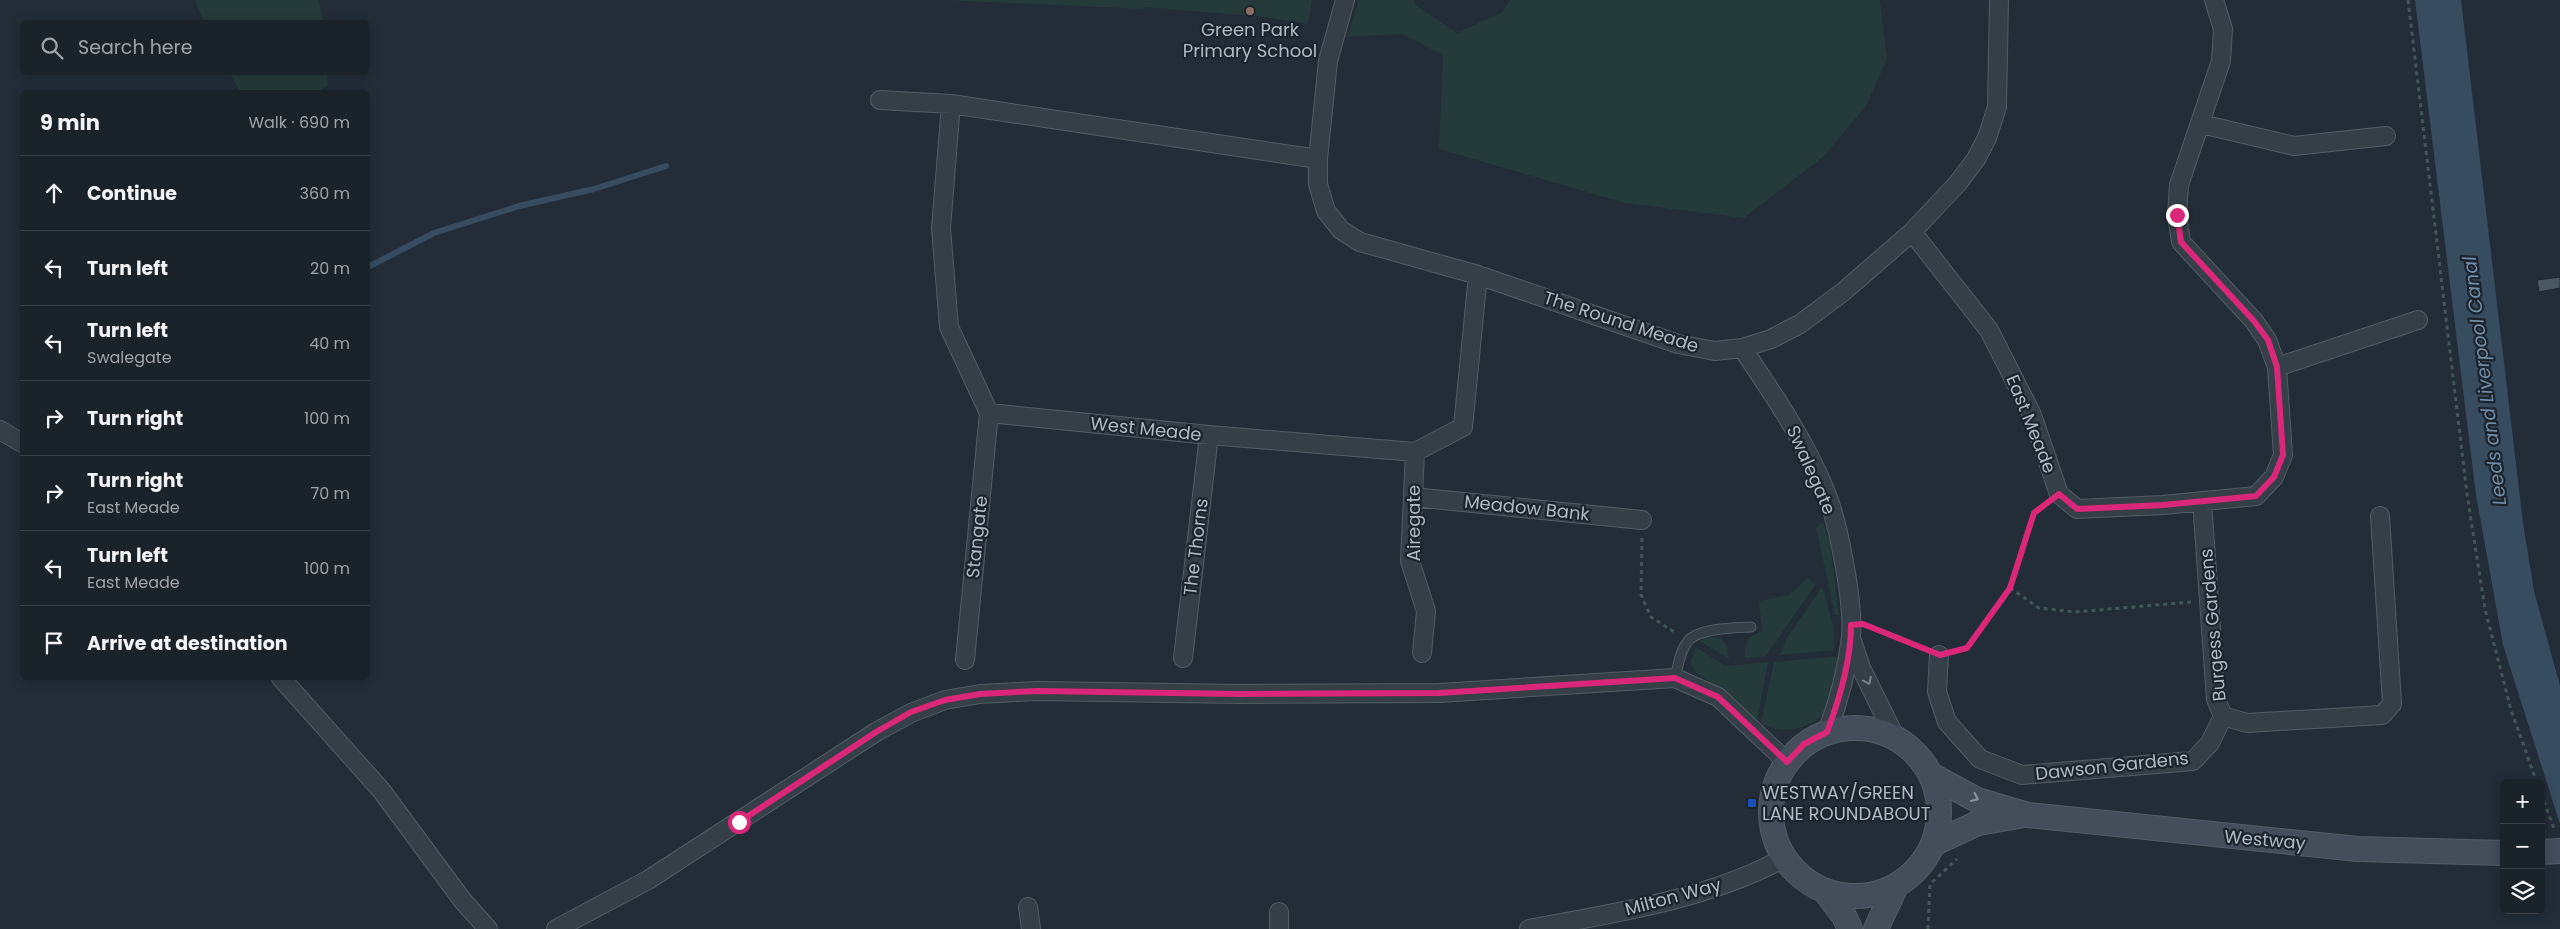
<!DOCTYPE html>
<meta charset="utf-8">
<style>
:root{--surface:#1a222a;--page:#272f36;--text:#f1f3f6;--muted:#9fa4a8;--line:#383f47}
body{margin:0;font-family:Poppins,sans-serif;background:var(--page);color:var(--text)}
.controls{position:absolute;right:15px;bottom:15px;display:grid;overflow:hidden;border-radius:8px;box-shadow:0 2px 12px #0003}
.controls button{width:45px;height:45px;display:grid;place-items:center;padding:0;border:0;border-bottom:1px solid var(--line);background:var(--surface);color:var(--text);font:25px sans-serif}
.stop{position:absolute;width:15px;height:15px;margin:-11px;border:4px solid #db2777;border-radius:50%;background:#fff}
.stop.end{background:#db2777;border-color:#fff;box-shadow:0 1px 5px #0008}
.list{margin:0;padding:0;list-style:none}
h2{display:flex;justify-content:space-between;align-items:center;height:65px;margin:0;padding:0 20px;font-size:21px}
h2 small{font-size:16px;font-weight:400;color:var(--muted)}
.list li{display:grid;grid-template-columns:32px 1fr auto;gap:15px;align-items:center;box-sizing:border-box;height:75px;padding:0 20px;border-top:1px solid var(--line)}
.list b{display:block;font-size:19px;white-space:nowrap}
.list p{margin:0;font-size:16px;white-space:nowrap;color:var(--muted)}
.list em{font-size:16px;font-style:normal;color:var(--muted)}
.icon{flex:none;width:28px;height:28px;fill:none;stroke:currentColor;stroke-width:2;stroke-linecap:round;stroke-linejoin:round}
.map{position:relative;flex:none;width:2560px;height:929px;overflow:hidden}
.search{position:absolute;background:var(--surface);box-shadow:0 2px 12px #0003;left:20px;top:20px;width:350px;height:55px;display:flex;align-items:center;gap:12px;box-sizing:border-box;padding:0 18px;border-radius:8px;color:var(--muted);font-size:19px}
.panel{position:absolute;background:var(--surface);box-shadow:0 2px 12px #0003;left:20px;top:90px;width:350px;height:590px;border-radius:8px}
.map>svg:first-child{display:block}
.green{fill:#253a3a}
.water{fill:#384c60}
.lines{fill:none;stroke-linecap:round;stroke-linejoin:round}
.stream{stroke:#384c60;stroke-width:6}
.building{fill:#4a5763;stroke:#1d262f}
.lane-casing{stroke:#535d66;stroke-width:11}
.street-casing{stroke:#535d66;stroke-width:20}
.secondary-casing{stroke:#535d66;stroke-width:26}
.path{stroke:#435758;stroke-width:3;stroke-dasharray:4 4;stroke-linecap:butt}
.lane{stroke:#353f48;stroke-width:9}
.street{stroke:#353f48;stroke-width:18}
.secondary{stroke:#444e5b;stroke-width:24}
.oneway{stroke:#79838c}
.oneway2{stroke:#8a949f}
.route{stroke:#db2777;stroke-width:6}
.education-dot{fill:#8d6e63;stroke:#1b242d;stroke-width:2}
.transit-dot{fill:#1a4fb4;stroke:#1b242d;stroke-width:2}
.labels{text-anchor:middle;stroke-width:4.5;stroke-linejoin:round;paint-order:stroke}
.poi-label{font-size:18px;fill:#b0bac4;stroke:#1b242d}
.street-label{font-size:18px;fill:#b0bac4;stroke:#1b242d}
.water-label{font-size:19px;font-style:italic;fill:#718da7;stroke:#1b242d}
</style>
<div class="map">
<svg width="2560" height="929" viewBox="0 0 2560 929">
<rect width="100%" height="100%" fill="#222d38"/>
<path class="green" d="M 195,0 L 318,0 L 324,22 L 204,22 Z
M 941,0 L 1312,0 L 1308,24 L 1266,17 L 1145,7 L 1145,9 Z
M 1359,0 L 1414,0 L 1415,5 L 1457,33 L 1502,12 L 1510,0 L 1880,0 L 1887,59 L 1866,106 L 1824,156 L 1744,218 L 1625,203 L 1439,149 L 1443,55 L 1402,34 L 1347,37 Z
M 230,73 L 327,73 L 328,86 L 316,92 L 240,92 Z
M 1823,522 L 1830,543 L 1839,615 L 1835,615 L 1816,527 Z
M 1808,578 L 1815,585 L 1766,656 L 1745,658 L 1745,647 L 1749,637 L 1762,631 L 1759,601 L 1789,595 Z
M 1821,588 L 1823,588 L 1833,626 L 1834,650 L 1780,655 L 1787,638 Z
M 1708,636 L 1722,639 L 1727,647 L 1729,659 L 1699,641 Z
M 1696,647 L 1725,666 L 1768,662 L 1757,721 L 1695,671 L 1690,662 Z
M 1840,656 C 1837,670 1836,685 1832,698 C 1823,727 1785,738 1761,723 L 1774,662 Z"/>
<path class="water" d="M 2415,0 L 2461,0 L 2523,523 L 2534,591 L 2560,686 L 2560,824 L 2503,645 L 2476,495 Z"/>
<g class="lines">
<path class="stream" d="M 368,267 L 434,233 L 519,206 L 594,189 L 666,166"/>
</g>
<path class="building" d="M 2560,277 L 2560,288 L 2539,292 L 2537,280 Z"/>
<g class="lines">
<defs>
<path id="lane" d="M 1675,678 C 1678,666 1680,651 1688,641 C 1698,628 1735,628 1751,627"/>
<path id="street" d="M 1345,0 L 1328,61 L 1318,159 L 1318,184 L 1326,211 L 1341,230 L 1360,242 L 1478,275 L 1678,344 L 1715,351 L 1742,348 L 1771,339 L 1800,324 L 1843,292 L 1912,232 L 1958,183 L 1976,159 L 1987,138 L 1997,107 L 1999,0
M 880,100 L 951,104 L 1318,159
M 951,104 L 941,228 L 949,327 L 989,413
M 2201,124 L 2294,146 L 2386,136
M 1912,232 L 1989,330 L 2032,415 L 2059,494 L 2077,509 L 2163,505 L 2256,496 L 2274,477 L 2283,455 L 2277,367 L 2267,340 L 2254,321 L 2181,242 L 2177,215 L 2179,185 L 2221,61 L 2223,29 L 2214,0
M 1742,348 C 1774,395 1806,442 1827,495 C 1839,526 1854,604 1851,637 C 1847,670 1839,701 1827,732
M 2277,367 L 2418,320
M 989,413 L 1209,435 L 1415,452 L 1463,427 L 1478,275
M 0,430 L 22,443
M 1415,452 L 1410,561 L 1426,611 L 1422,653
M 1413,497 L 1642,520
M 2202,501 L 2216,699 L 2223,716 L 2247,723 L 2382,715 L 2392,704 L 2380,516
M 1852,641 L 1861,668 L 1896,739
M 1939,655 L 1937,692 L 1947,722 L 1980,759 L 2022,775 L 2193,761 L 2210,743 L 2223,716
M 1183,658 L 1209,435
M 965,660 L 989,413
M 281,678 L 381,790 L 463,901 L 488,929
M 1028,907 L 1031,929
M 556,929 L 648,880 L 876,732 L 911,713 L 945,700 L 980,694 L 1037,691 L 1240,694 L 1439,693 L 1675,678 L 1718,697 L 1787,762
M 1279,929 L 1279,912
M 1529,929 C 1614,913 1707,900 1784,858"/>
<path id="secondary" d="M1771 812a84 84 0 1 1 168 0a84 84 0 1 1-168 0Z
M 1931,775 L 1977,800 L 2028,815 L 2358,849 L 2504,853
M 1933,844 L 1978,823 L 2019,816
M 2541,852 L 2560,851
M 1825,891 L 1844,916 L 1850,929
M 1876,929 L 1896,886"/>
</defs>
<use href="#lane" class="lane-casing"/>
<use href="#street" class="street-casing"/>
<use href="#secondary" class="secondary-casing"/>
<path class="path" d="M 2408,0 L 2467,494 L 2485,609 L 2511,710 L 2537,783
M 1642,538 L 1641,595 L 1651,617 L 1676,633
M 2010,588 L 2039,608 L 2075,612 L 2191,602
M 1868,626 L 1923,648
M 1957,651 L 1967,648 L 2010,588 L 2034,513 L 2045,505
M 2541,794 L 2555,831
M 1928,929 L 1930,884 L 1957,859"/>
<use href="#lane" class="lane"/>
<use href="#street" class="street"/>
<use href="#secondary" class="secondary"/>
</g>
<defs><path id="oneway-chevron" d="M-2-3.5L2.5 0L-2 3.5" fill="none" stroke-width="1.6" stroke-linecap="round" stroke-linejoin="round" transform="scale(1.25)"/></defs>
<use class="oneway" href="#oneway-chevron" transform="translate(1868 681) rotate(64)"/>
<use class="oneway2" href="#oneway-chevron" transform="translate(1975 798) rotate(25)"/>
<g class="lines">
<path class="route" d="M 739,822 L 876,732 L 911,712 L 945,700 L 980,694 L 1037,691 L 1240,694 L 1439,693 L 1675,678 L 1718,697 L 1787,762 L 1804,744 L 1827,732 C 1840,698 1851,662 1851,625 L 1863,624 L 1940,655 L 1967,648 L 2010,588 L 2034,513 L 2059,494 L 2077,509 L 2163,505 L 2256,496 L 2274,477 L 2283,455 L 2277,367 L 2268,340 L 2254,321 L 2181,242 L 2177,215"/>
</g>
<circle class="education-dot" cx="1250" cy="11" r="5"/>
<rect class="transit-dot" x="1747" y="798" width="10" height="10" rx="2.5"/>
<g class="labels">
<g class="poi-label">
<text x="1250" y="36">Green Park<tspan x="1250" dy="21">Primary School</tspan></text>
<text x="1762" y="799" text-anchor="start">WESTWAY/GREEN<tspan x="1762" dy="21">LANE ROUNDABOUT</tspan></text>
</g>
<g class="street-label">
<text transform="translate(1621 322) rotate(18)" y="6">The Round Meade</text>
<text transform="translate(2031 424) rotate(68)" y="6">East Meade</text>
<text transform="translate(1146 429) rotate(6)" y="6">West Meade</text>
<text transform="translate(1811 470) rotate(66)" y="6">Swalegate</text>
<text transform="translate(1527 508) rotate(6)" y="6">Meadow Bank</text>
<text transform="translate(1414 523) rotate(-90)" y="6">Airegate</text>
<text transform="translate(977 537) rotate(-84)" y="6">Stangate</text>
<text transform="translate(1196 547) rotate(-83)" y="6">The Thorns</text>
<text transform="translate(2213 625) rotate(-95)" y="6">Burgess Gardens</text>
<text transform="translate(2112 766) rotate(-6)" y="6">Dawson Gardens</text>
<text transform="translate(2265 840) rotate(5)" y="6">Westway</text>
<text transform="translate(1673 897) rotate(-15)" y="6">Milton Way</text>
</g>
<g class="water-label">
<text transform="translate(2484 381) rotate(-97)" y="7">Leeds and Liverpool Canal</text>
</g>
</g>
</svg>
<div class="controls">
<button>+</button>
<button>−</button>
<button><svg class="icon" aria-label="layers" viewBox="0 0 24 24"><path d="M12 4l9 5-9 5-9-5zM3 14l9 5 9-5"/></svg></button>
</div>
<div class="stop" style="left:739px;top:822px"></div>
<div class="stop end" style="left:2177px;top:215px"></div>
<div class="search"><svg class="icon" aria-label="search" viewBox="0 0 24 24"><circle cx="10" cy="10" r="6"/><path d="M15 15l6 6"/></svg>Search here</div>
<section class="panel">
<h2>9 min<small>Walk · 690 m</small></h2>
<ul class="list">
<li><svg class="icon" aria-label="ahead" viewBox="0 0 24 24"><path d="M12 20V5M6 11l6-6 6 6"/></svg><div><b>Continue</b></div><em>360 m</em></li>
<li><svg class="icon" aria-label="left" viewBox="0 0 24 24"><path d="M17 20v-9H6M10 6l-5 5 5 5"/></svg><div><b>Turn left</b></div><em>20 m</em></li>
<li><svg class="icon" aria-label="left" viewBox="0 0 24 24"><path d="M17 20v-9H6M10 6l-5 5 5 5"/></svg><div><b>Turn left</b><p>Swalegate</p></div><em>40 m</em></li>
<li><svg class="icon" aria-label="right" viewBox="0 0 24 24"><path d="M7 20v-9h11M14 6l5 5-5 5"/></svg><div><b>Turn right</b></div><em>100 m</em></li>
<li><svg class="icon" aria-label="right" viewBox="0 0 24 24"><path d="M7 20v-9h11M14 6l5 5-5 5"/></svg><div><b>Turn right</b><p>East Meade</p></div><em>70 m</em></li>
<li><svg class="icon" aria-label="left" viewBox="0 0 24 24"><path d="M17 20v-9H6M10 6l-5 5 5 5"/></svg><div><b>Turn left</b><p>East Meade</p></div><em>100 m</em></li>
<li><svg class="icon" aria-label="arrive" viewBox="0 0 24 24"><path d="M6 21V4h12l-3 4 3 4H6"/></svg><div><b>Arrive at destination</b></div></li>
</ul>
</section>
</div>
